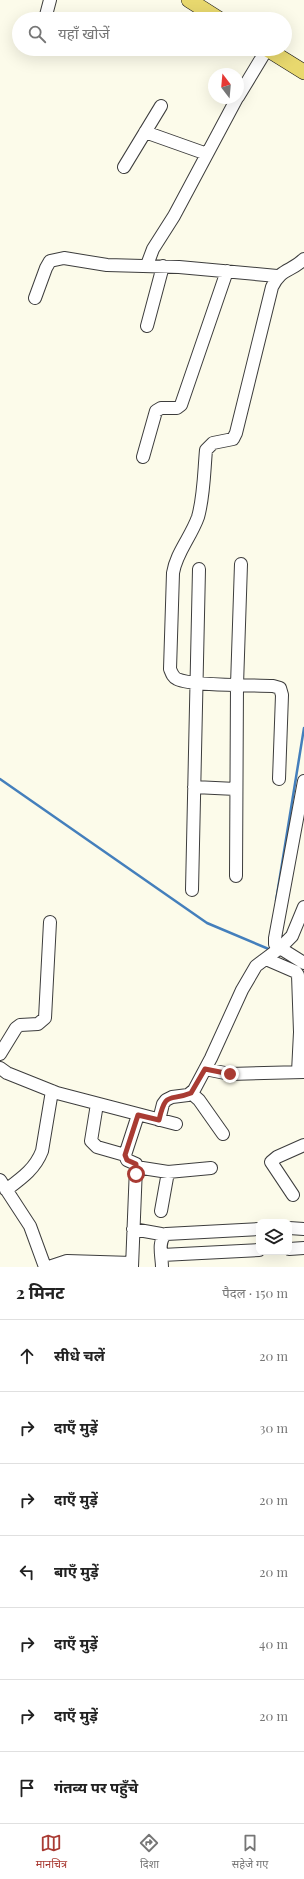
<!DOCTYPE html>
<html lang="hi">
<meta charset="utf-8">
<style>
:root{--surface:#fff;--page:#f6f6f6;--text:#222;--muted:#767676;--line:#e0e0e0;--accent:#a93b33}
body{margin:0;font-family:"Playfair Display","Noto Sans Devanagari",serif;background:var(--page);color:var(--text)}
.controls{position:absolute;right:12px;bottom:12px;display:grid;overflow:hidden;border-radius:8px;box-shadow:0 4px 16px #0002}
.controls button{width:36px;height:36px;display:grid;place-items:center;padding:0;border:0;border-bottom:1px solid var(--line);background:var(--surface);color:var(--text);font:20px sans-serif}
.compass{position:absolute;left:208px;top:68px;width:36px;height:36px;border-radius:50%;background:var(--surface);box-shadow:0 4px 16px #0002;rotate:344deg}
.stop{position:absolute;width:12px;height:12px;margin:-9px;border:3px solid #a93b33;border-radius:50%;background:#fff}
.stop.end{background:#a93b33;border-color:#fff;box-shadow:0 1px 4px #0008}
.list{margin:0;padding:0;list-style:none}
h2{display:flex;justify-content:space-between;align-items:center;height:52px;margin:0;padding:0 16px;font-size:17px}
h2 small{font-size:13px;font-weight:400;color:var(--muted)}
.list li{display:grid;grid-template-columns:26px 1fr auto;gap:12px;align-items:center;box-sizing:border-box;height:72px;padding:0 16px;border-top:1px solid var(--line)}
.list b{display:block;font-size:15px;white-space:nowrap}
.list em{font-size:13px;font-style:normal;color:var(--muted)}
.icon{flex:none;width:22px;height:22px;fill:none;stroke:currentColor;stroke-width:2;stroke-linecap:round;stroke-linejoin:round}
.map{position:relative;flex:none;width:304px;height:1267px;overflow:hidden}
.search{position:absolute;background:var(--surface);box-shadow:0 4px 16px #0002;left:12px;right:12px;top:12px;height:44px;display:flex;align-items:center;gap:10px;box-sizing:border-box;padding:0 14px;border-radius:22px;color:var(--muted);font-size:15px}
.sheet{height:556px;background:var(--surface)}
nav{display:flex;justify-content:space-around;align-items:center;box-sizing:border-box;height:56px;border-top:1px solid var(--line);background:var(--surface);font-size:11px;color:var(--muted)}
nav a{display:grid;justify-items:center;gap:2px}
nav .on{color:var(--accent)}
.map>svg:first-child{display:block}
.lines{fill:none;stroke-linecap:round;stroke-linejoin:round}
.stream{stroke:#447fbc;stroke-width:2.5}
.minor-casing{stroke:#3d3d3d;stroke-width:14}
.major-casing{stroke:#1b1b1b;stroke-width:16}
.minor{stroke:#fff;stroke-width:12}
.major{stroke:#e8d86e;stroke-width:15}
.route{stroke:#a93b33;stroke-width:5}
</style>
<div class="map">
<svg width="304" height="1267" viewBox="0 0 304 1267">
<rect width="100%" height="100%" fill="#fcfbea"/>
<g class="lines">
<path class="stream" d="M 0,779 L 207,923 L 271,950
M 276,901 L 304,728"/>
<defs>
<path id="minor" d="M 45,19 L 50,0
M 238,97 L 267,49
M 145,132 L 207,154
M 124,167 L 161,106
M 147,265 L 153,249 L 174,216 L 237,98
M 35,298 L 46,268 L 50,261 L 64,258 L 107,265 L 179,267 L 277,276
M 147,326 L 163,266
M 143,457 L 156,411 L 161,408 L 177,408 L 181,405 L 227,271
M 279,779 L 282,695 L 280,688 L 273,686 C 254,685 192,686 177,679 C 173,677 172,674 170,669 L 173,573 C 176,553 191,537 198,517 C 204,496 204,472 206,450 L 213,443 L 233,439 L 236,433 L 272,287 C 281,268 291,272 304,259
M 194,787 L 236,789
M 236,876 L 237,685 L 241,564
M 192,890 L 199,569
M 280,948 L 304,963
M 278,950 L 275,944 L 275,938 L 304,781
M 266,959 L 296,972 L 298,975 L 300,1032 L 298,1072
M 0,1054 L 16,1028 L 20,1025 L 38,1024 L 45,1018 L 50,922
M 0,1068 L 7,1073 L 57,1093 L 176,1124
M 205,1069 L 230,1074 L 304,1072
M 191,1093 L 199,1100 L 223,1134
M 97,1104 L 91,1141 L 97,1147 L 125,1155
M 159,1120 L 163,1104 L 166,1100 L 172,1097 L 188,1095 L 194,1090 L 211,1058 L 242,990 L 256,966 L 280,948 L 292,936 L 304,907
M 136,1167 L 168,1172 L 211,1168
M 0,1180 L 30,1226 L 45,1267
M 6,1190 C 22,1178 35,1169 42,1151 L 52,1091
M 293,1195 L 271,1162 L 277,1157 L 304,1145
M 161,1211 L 168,1172
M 289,1228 L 304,1229
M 133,1229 L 161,1234
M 289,1249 L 304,1248
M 162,1255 L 259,1250
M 49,1267 L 67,1261 L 132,1263
M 132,1267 L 136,1167 L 136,1164 L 127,1160 L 125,1155 L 138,1115
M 162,1267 C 162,1257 157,1241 166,1234 L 259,1229"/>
<path id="major" d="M 189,0 L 219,19
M 267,49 L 304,72"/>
</defs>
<use href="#minor" class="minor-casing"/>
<use href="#major" class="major-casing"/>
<use href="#minor" class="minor"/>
<use href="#major" class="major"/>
</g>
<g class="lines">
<path class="route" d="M 136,1174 L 136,1164 L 127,1160 L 125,1155 L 138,1115 L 159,1120 C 166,1090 169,1102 191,1093 L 205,1069 L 230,1074"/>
</g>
</svg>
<div class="controls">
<button><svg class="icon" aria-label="layers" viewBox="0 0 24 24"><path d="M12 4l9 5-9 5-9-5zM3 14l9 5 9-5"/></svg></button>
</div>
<svg class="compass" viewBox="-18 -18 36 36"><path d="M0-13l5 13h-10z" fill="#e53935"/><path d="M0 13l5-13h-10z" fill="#767676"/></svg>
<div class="stop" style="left:136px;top:1174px"></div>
<div class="stop end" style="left:230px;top:1074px"></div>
<div class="search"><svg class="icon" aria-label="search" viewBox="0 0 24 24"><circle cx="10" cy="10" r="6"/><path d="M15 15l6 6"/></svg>यहाँ खोजें</div>
</div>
<section class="sheet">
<h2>2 मिनट<small>पैदल · 150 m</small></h2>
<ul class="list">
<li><svg class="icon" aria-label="ahead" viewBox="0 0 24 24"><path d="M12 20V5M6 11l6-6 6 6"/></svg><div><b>सीधे चलें</b></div><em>20 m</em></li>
<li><svg class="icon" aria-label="right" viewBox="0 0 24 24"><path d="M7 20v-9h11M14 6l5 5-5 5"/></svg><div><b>दाएँ मुड़ें</b></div><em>30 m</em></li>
<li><svg class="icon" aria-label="right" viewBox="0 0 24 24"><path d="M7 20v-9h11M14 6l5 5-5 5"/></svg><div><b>दाएँ मुड़ें</b></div><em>20 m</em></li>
<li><svg class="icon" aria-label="left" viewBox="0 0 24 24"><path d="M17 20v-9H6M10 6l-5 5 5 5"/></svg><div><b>बाएँ मुड़ें</b></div><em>20 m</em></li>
<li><svg class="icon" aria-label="right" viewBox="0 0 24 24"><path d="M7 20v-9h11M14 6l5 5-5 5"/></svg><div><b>दाएँ मुड़ें</b></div><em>40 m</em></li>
<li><svg class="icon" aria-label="right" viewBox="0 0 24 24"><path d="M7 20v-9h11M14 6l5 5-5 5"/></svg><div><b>दाएँ मुड़ें</b></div><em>20 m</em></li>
<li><svg class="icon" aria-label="arrive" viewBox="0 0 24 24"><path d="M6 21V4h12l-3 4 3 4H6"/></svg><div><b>गंतव्य पर पहुँचे</b></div></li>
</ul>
</section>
<nav>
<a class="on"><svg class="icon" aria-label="map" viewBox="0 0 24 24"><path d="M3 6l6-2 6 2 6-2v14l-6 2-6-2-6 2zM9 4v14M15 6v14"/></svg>मानचित्र</a>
<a><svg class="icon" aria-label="directions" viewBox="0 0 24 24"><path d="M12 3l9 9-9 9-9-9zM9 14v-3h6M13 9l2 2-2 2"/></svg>दिशा</a>
<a><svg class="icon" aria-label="saved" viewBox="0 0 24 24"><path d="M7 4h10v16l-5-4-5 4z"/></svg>सहेजे गए</a>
</nav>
